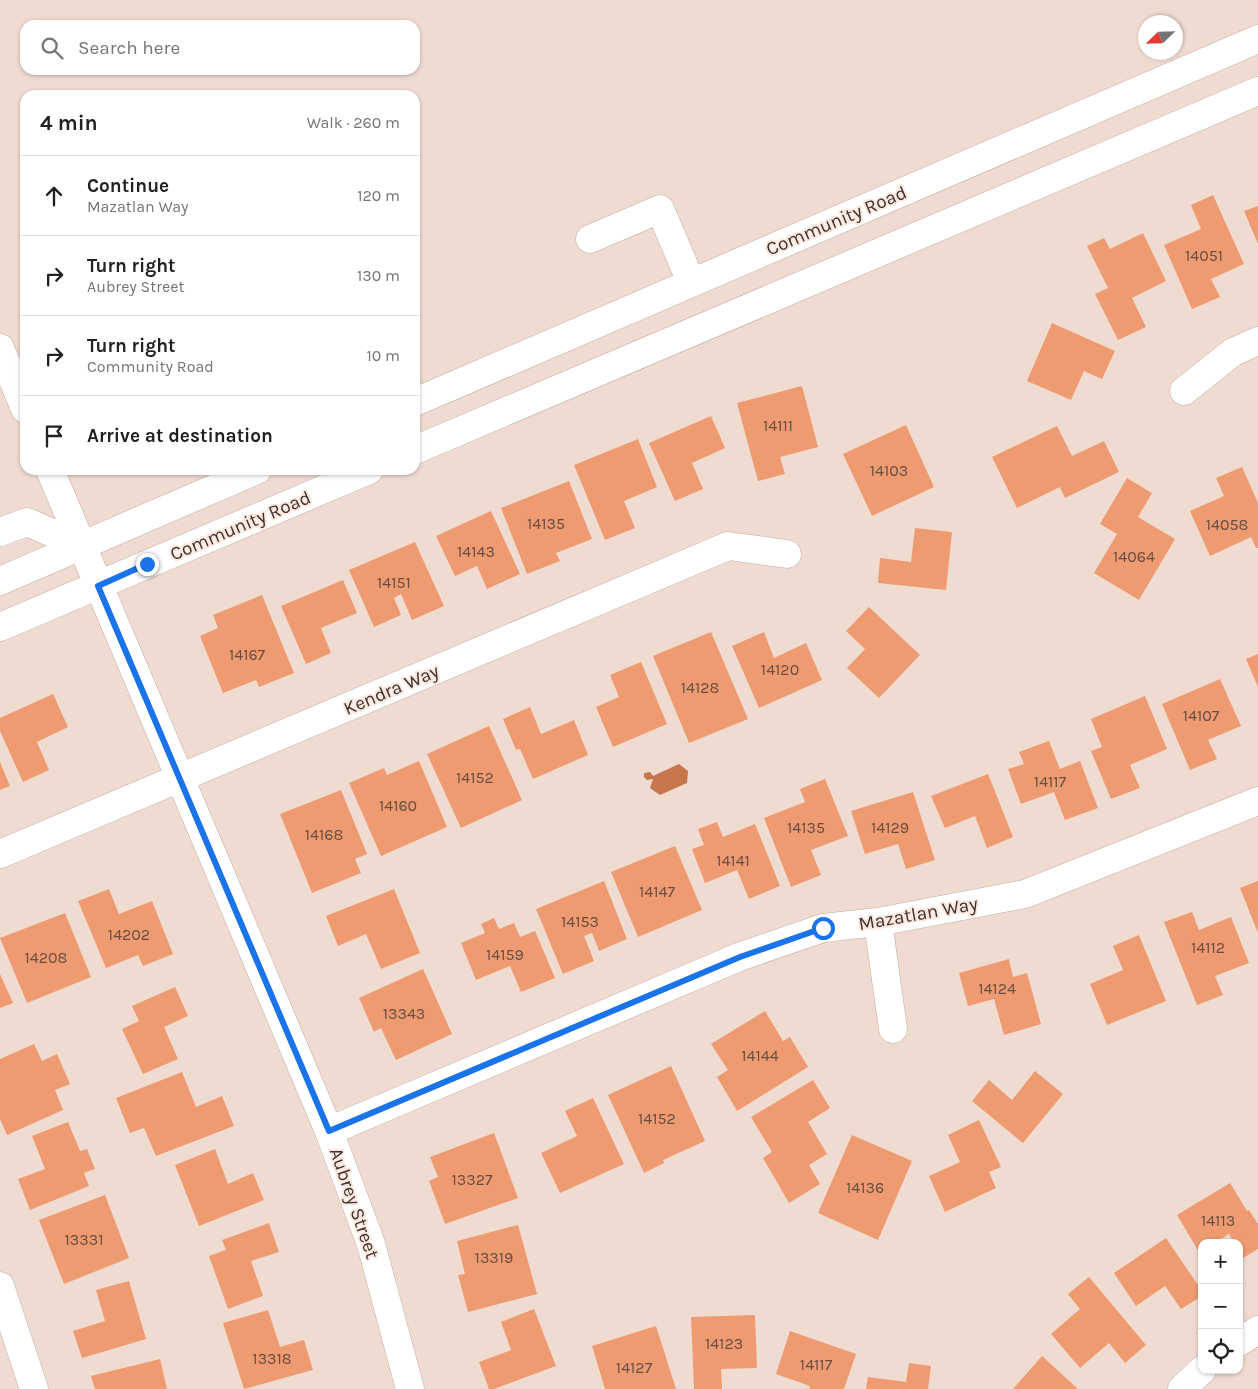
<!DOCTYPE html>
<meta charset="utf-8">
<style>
:root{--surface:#fff;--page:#f6f6f6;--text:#202124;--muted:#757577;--line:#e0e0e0}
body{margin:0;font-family:Karla,sans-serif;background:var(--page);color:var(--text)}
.controls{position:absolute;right:15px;bottom:15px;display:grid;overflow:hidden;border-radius:10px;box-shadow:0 1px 4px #0004}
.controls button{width:45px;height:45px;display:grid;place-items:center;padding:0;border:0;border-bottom:1px solid var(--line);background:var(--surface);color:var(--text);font:25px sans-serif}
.compass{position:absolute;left:1138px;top:15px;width:45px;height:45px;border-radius:50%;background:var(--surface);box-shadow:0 1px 4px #0004;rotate:247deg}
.stop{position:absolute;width:15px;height:15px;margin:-11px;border:4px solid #1a73e8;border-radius:50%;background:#fff}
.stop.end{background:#1a73e8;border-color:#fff;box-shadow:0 1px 5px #0008}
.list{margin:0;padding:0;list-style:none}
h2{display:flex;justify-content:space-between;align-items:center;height:65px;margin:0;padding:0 20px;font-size:21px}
h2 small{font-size:16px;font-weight:400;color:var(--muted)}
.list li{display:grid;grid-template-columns:32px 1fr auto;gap:15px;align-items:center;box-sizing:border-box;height:80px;padding:0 20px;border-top:1px solid var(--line)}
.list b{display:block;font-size:19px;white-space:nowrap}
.list p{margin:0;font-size:16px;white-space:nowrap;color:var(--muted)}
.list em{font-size:16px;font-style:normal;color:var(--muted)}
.icon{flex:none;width:28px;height:28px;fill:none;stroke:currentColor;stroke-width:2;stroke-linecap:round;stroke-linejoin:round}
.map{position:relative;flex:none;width:1258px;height:1389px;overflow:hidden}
.search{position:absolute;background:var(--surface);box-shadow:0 1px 4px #0004;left:20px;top:20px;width:400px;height:55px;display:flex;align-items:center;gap:12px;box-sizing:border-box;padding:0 18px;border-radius:15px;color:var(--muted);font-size:19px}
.panel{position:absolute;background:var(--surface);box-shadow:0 1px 4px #0004;left:20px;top:90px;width:400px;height:385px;border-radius:15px}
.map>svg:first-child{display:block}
.water{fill:#c6754d}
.building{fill:#ef9b72}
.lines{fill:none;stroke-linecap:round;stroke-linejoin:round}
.minor-casing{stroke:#c0aca2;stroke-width:29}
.major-casing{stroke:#c0aca2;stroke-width:29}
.minor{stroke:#fff;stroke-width:28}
.major{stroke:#fff;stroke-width:28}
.route{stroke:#1a73e8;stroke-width:6}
.labels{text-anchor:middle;stroke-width:4;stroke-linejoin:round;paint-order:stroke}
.number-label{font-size:16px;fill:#684d40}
.street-label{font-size:19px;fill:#3b332f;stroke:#fde8de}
</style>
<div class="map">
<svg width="1258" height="1389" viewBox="0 0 1258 1389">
<rect width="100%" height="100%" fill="#f0dbd1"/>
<path class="water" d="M 679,764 L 688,771 L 687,783 L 660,795 L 650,788 L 653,779 L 647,780 L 644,777 L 644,773 L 650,772 L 653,776 Z"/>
<path class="building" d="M 1213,195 L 1244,264 L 1211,279 L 1220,297 L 1192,309 L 1164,245 L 1201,229 L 1191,205 Z
M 1258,206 L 1258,244 L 1244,211 Z
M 1143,233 L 1166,281 L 1132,298 L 1146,327 L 1118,340 L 1095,294 L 1108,288 L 1087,246 L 1104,238 L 1110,249 Z
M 1052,323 L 1115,351 L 1102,379 L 1084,371 L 1071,400 L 1027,381 Z
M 802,386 L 818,447 L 780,457 L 785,474 L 758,481 L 737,403 Z
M 711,416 L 725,448 L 692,463 L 703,489 L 675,501 L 649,443 Z
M 906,425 L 934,487 L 872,516 L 843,454 Z
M 1057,426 L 1072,456 L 1104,441 L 1119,472 L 1065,498 L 1060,487 L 1017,508 L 992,457 Z
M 638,439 L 657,487 L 624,501 L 635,528 L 605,540 L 574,465 Z
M 1242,467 L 1258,503 L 1258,548 L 1256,548 L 1251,537 L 1210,556 L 1190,511 L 1224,496 L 1216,478 Z
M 1127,478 L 1152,493 L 1138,517 L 1175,539 L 1139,600 L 1094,573 L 1117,534 L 1100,524 Z
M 569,481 L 592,539 L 556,553 L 560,561 L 527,574 L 501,508 Z
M 491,511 L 520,574 L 487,589 L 477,566 L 455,576 L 436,536 Z
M 915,528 L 952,532 L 946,590 L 878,583 L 880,558 L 911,562 Z
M 415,542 L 444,606 L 412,620 L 401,594 L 394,598 L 401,615 L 374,627 L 349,570 Z
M 343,580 L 357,613 L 321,628 L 331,653 L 306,664 L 281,606 Z
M 262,595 L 294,673 L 259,687 L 256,680 L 223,693 L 200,636 L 218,628 L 213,615 Z
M 869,607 L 920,655 L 879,698 L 847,668 L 865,649 L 846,631 Z
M 711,632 L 748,719 L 689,743 L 653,656 Z
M 764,632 L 774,658 L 806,643 L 822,680 L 759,708 L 732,646 Z
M 1258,654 L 1258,687 L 1246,659 Z
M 641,662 L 667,724 L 613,747 L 596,707 L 619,697 L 610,675 Z
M 1220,679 L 1241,726 L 1208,740 L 1217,759 L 1190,770 L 1162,704 Z
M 53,694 L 68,727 L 37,742 L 49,770 L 23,782 L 0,731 L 0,718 Z
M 1145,696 L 1167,749 L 1130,765 L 1140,788 L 1111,799 L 1091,751 L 1102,747 L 1091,719 Z
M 530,707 L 541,734 L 574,720 L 588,755 L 533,779 L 520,749 L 516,750 L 503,719 Z
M 489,726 L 522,800 L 461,828 L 427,754 Z
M 1049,741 L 1060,769 L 1080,761 L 1098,808 L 1065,820 L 1054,792 L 1021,804 L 1008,769 L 1024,764 L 1019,752 Z
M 419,761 L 447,827 L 381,856 L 349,783 L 384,768 L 387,775 Z
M 0,762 L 10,786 L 0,790 Z
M 988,774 L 1013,837 L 987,848 L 975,816 L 945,828 L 931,796 Z
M 825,779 L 848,836 L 811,850 L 821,875 L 791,887 L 764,818 L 805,802 L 800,789 Z
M 341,790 L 367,854 L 355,859 L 361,873 L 312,893 L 280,814 Z
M 913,792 L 935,860 L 906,869 L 898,844 L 865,854 L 851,811 Z
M 717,822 L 723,837 L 755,824 L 780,886 L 749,899 L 737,870 L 705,883 L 692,849 L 704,845 L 698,829 Z
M 675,846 L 702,910 L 638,937 L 611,872 Z
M 604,881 L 627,939 L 599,951 L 592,933 L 584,936 L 594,961 L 563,974 L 536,909 Z
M 1258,881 L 1258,933 L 1240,888 Z
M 109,889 L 119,914 L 152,901 L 173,954 L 143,966 L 138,955 L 106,968 L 78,901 Z
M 394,889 L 420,953 L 381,969 L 366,934 L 338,946 L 326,916 Z
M 1192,912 L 1199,930 L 1231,917 L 1249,963 L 1215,976 L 1223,995 L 1197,1005 L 1164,922 Z
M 65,913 L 91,977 L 27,1003 L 0,938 Z
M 494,918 L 499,929 L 514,923 L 520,937 L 535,931 L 555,978 L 521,992 L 510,966 L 476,980 L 461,943 L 485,933 L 481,924 Z
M 1139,935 L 1166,1001 L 1107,1025 L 1090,984 L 1123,970 L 1113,946 Z
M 1009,959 L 1013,977 L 1027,973 L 1041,1024 L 1004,1035 L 994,999 L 968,1006 L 959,973 Z
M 423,969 L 452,1034 L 396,1060 L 381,1028 L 374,1032 L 359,998 Z
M 0,974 L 13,1003 L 0,1008 Z
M 175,987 L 188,1016 L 164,1027 L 178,1059 L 143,1074 L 122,1029 L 139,1021 L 132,1006 Z
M 765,1011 L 783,1041 L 790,1037 L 808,1067 L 737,1111 L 717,1077 L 728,1070 L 711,1044 Z
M 34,1044 L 42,1061 L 57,1054 L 70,1084 L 55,1090 L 63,1110 L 7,1135 L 0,1119 L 0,1059 Z
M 671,1066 L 705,1141 L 663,1160 L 664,1163 L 644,1173 L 608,1095 Z
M 1035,1071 L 1063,1094 L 1023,1143 L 972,1101 L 989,1080 L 1012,1100 Z
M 182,1072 L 196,1107 L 222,1096 L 234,1126 L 156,1156 L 144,1128 L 130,1133 L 116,1098 Z
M 813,1080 L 830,1108 L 808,1122 L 827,1154 L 809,1165 L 820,1184 L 789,1203 L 763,1158 L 772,1152 L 751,1117 Z
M 593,1098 L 624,1164 L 560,1193 L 541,1153 L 577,1136 L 565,1111 Z
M 979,1120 L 1001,1167 L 989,1172 L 996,1188 L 945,1212 L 929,1176 L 960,1162 L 948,1135 Z
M 68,1122 L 80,1151 L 87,1149 L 95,1169 L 84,1173 L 89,1186 L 30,1210 L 18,1179 L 45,1169 L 32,1136 Z
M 494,1133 L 518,1198 L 445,1224 L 429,1181 L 438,1177 L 430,1157 Z
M 852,1135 L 912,1161 L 878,1240 L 818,1213 Z
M 215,1149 L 228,1184 L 253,1173 L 264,1200 L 199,1226 L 175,1165 Z
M 1230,1183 L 1247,1211 L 1249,1210 L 1258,1224 L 1258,1249 L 1243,1258 L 1239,1251 L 1239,1243 L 1234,1243 L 1229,1234 L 1214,1243 L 1202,1243 L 1202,1250 L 1199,1252 L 1177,1215 Z
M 105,1195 L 129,1258 L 64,1284 L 39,1220 Z
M 269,1223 L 279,1252 L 251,1261 L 263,1296 L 228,1309 L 209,1256 L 226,1250 L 222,1240 Z
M 518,1225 L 537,1294 L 468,1312 L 458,1275 L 465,1274 L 457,1241 Z
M 1166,1238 L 1202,1291 L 1202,1296 L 1181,1309 L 1165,1286 L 1136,1306 L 1114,1273 Z
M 1089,1277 L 1146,1345 L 1125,1363 L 1109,1343 L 1080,1368 L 1051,1334 L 1080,1309 L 1068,1294 Z
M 129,1281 L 146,1339 L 82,1358 L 73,1331 L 105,1321 L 96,1290 Z
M 534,1309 L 556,1366 L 494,1389 L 489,1389 L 479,1362 L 511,1350 L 501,1322 Z
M 268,1310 L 280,1347 L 304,1340 L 313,1370 L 244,1389 L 223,1323 Z
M 755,1315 L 757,1368 L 721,1369 L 722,1389 L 694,1389 L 691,1317 Z
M 656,1326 L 676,1389 L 605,1389 L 592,1346 Z
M 790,1331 L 856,1354 L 844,1389 L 809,1389 L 810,1386 L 776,1374 Z
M 1042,1356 L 1078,1389 L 1013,1389 Z
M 160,1359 L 167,1389 L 95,1389 L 91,1376 Z
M 909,1363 L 931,1366 L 928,1389 L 866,1389 L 868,1377 L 906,1382 Z"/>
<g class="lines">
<defs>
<path id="minor" d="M 590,239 L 660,209 L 691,282
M 0,348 L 25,409
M 1184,391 L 1233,352 L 1258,341
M 50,470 L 329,1131 L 371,1244 L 410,1389
M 0,532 L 27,522 L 82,546
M 0,854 L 728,546 L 787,554
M 878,922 L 893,1029
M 329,1131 L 739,957 L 823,928 L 878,922 L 1025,894 L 1258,801
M 0,1286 L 34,1389
M 1239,1342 L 1258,1330
M 1182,1389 L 1202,1370"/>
<path id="major" d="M 415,402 L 1258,39
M 415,450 L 1258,91
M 0,581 L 257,470
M 0,627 L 369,470"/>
</defs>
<use href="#minor" class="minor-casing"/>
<use href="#major" class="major-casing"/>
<use href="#minor" class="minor"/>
<use href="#major" class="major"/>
</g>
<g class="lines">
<path class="route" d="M 147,564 L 98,586 L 329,1131 L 740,957 L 823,928"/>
</g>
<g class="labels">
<g class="number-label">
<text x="1204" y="261">14051</text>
<text x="778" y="431">14111</text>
<text x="889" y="476">14103</text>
<text x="546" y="529">14135</text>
<text x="1227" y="530">14058</text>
<text x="476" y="557">14143</text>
<text x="1134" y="562">14064</text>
<text x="394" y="588">14151</text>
<text x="247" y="660">14167</text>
<text x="780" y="675">14120</text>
<text x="700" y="693">14128</text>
<text x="1201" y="721">14107</text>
<text x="475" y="783">14152</text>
<text x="1050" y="787">14117</text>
<text x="398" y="811">14160</text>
<text x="806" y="833">14135</text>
<text x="890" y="833">14129</text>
<text x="324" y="840">14168</text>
<text x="733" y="866">14141</text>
<text x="657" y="897">14147</text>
<text x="580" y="927">14153</text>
<text x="129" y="940">14202</text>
<text x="1208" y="953">14112</text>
<text x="505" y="960">14159</text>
<text x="46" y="963">14208</text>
<text x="997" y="994">14124</text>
<text x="404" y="1019">13343</text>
<text x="760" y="1061">14144</text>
<text x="657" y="1124">14152</text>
<text x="472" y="1185">13327</text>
<text x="865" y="1193">14136</text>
<text x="1218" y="1226">14113</text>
<text x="84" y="1245">13331</text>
<text x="494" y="1263">13319</text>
<text x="724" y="1349">14123</text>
<text x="272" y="1364">13318</text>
<text x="816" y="1370">14117</text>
<text x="634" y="1373">14127</text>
</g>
<g class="street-label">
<text transform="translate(836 220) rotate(-23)" y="7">Community Road</text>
<text transform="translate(240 525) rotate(-23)" y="7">Community Road</text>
<text transform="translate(391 689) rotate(-23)" y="7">Kendra Way</text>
<text transform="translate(918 913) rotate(-10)" y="7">Mazatlan Way</text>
<text transform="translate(355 1203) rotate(71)" y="7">Aubrey Street</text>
</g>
</g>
</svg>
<div class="controls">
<button>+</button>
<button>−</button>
<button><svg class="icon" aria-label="locate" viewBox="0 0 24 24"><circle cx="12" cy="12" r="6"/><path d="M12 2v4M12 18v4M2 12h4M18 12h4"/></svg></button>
</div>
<svg class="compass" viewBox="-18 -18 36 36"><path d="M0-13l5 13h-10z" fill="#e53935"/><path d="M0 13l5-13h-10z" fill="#757577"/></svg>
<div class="stop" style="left:823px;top:928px"></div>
<div class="stop end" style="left:147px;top:564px"></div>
<div class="search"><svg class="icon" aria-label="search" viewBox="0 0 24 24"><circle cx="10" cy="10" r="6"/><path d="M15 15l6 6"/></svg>Search here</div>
<section class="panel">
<h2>4 min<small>Walk · 260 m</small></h2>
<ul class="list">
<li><svg class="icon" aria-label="ahead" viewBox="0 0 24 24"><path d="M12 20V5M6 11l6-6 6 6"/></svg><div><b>Continue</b><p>Mazatlan Way</p></div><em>120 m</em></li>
<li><svg class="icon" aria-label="right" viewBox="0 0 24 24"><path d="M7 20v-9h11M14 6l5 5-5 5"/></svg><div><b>Turn right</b><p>Aubrey Street</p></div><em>130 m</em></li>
<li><svg class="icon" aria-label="right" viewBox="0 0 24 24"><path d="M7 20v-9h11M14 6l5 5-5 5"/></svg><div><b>Turn right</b><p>Community Road</p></div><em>10 m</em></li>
<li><svg class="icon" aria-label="arrive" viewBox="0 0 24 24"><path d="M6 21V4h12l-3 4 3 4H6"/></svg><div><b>Arrive at destination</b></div></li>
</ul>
</section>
</div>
